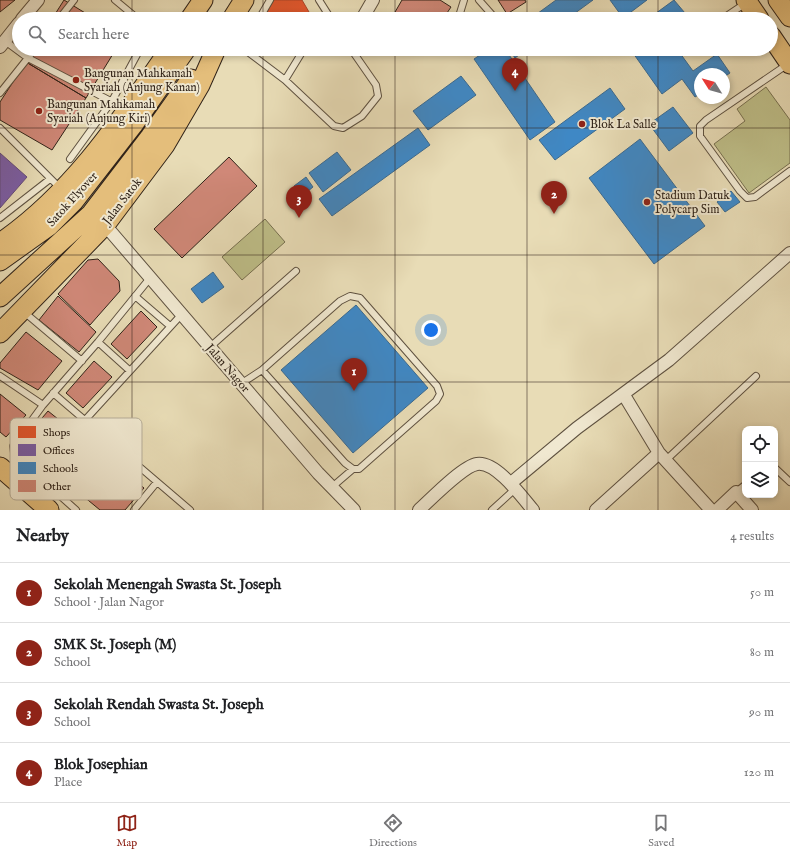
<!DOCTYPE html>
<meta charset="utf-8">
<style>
:root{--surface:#fff;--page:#f6f6f6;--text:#202124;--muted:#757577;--line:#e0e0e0;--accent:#8f2418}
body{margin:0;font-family:"IM FELL English",serif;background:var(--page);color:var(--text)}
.controls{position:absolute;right:12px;bottom:12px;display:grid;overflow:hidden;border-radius:8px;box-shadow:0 2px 6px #0003}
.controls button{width:36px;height:36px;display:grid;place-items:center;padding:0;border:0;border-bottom:1px solid var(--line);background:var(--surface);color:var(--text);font:20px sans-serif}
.compass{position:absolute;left:694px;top:68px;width:36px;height:36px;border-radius:50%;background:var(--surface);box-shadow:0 2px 6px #0003;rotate:307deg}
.you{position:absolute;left:431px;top:330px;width:14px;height:14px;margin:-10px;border:3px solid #fff;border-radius:50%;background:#1a73e8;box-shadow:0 0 0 6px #1a73e833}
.badge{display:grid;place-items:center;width:26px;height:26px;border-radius:50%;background:var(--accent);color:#fff;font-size:13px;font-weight:700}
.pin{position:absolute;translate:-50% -33px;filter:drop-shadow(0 1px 2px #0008)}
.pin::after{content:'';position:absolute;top:21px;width:14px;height:12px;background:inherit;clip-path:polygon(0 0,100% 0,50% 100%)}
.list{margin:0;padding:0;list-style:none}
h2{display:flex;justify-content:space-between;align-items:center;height:52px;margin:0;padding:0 16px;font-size:17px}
h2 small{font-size:13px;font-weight:400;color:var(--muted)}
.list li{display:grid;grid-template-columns:26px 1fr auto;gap:12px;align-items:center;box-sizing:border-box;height:60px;padding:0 16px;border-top:1px solid var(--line)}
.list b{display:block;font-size:15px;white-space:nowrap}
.list p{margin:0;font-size:13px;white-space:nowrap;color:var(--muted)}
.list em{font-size:13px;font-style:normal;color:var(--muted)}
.icon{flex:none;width:22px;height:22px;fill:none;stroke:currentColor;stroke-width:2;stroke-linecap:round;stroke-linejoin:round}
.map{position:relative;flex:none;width:790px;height:510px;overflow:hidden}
.search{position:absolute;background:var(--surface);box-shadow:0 2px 6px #0003;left:12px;right:12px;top:12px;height:44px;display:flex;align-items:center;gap:10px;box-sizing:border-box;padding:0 14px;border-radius:22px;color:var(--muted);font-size:15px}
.sheet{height:292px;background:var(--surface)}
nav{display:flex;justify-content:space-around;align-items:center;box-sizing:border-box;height:56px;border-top:1px solid var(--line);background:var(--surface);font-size:11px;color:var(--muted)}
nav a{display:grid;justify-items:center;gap:2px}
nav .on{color:var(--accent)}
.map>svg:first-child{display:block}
.green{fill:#bebe88;stroke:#777050}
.shops{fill:#e4572e;stroke:#ae4728}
.offices{fill:#7b5ea7;stroke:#644c7c}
.schools{fill:#3f88c5;stroke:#3a6a91}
.building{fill:#d08878;stroke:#302319}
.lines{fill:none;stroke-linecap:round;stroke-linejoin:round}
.lane-casing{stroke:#5e5140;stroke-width:8}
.street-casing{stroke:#5e5140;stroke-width:14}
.primary-casing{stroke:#302319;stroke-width:21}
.lane{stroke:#f0e8d0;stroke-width:6}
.street{stroke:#f0e8d0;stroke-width:12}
.primary{stroke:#e4be7b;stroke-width:19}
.grid{fill:none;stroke:#302319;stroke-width:1;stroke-opacity:0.55}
.poi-dot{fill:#8f2418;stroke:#f0e8d0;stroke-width:1.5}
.labels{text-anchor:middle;stroke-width:4;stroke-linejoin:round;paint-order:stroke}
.poi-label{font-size:12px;fill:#302319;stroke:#f0e8d0;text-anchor:start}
.street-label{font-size:12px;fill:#302319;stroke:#f0e8d0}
.key{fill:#f0e8d0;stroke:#b6ad99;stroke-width:1}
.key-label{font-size:11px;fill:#302319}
</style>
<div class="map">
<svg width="790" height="510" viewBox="0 0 790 510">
<rect width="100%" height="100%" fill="#e8dcb6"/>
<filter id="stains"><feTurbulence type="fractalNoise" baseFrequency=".005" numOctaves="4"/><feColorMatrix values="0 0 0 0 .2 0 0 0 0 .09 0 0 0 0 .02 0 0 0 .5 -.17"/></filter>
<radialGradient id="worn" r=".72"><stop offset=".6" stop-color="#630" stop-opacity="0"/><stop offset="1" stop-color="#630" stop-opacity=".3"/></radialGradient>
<path class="green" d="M 766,87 L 790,120 L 790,163 L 749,193 L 714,144 L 745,121 L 737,109 Z
M 265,219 L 285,242 L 242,280 L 222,257 Z"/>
<path class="shops" d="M 274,0 L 302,0 L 309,12 L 304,19 L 262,19 Z
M 269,49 L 286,49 L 279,54 Z"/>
<path class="offices" d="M 0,153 L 27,177 L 0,208 Z"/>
<path class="schools" d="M 556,0 L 593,0 L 567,19 L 530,19 Z
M 610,0 L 647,0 L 623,18 Z
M 674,0 L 690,19 L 648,19 Z
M 489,49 L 505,49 L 555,122 L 530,140 L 474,59 Z
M 509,49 L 527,49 L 515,58 Z
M 639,49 L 677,49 L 693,71 L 717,54 L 730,73 L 724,77 L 724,74 L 700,74 L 700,94 L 695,97 L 682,79 L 662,94 L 633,53 Z
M 461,76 L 476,95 L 428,130 L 413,111 Z
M 610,88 L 625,109 L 555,160 L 539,140 Z
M 673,107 L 693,133 L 669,151 L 649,124 Z
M 418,128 L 430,145 L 332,216 L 319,199 Z
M 640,139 L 705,226 L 654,264 L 589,178 Z
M 337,152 L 351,170 L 323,192 L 309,173 Z
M 306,177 L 313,187 L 302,196 L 294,186 Z
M 731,191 L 740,202 L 725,212 L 717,202 Z
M 213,272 L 224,287 L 202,303 L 191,289 Z
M 356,305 L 428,388 L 353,453 L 281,370 Z"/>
<path class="building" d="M 0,0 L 15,0 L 0,12 Z
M 64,0 L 95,19 L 52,19 Z
M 402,0 L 440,0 L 451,7 L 443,19 L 391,19 Z
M 498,0 L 525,0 L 526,2 L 507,14 Z
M 34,49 L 116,49 L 86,98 L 26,62 Z
M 26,62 L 86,98 L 52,150 L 0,120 L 0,102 Z
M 229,157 L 257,186 L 182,258 L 154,229 Z
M 98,259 L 119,281 L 120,291 L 90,325 L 58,294 L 88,260 Z
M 58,296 L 96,332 L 79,352 L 39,320 Z
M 141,311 L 157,327 L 127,359 L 111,344 Z
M 26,332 L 62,361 L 38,390 L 0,368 L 0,363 Z
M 94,361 L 112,377 L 83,408 L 66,393 Z
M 0,394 L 26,415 L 6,437 L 0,432 Z
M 48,411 L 144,488 L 125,510 L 100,510 L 20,444 Z"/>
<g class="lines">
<defs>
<path id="lane" d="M 115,0 L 138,19
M 319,0 L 331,19
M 464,0 L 460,13 L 466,19
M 479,0 L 494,17
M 59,19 L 74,0
M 259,19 L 270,0
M 722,19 L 746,3
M 5,41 L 28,58 L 126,109
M 244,49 L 285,80 L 304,49
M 683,49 L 689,51 L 695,49
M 788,64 L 706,120 L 700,126 L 700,136 L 740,191 L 747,198 L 755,197 L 790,171
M 285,80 L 334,126 L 343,128 L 362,116 L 378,96 L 376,85 L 351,49
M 0,93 L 35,49
M 0,128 L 60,188
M 70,159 L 112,101 L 140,49
M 0,218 L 50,179
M 135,296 L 170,326
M 24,312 L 82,361
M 98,342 L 129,370
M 210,347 L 296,271
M 0,376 L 43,405
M 242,383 L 262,370 L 340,301 L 350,296 L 360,298 L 437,386 L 440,394 L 436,401 L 359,469 L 353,469 L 345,463 L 262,370
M 53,393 L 190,510
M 86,419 L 182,314
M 666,460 L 756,376
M 775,468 L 790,482
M 332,487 L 353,469
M 736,492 L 745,485
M 76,510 L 19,459 L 14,453 L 13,446 L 43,405 L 98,342 L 150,278
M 134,510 L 157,482
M 492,510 L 515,489"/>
<path id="street" d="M 22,19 L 38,0
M 362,19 L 373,0
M 0,47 L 19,23
M 105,225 L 318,473 L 354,510
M 624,395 L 659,453 L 711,510
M 511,483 L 577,428 L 669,360 L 790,253
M 419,510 C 431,499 463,466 477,464 C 496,461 522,497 533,510
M 596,510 L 659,453
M 717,510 L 736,492 L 752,510"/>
<path id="primary" d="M 746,0 L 759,19
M 778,0 L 790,17
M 190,19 L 203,0
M 232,19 L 244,0
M 771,36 L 790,64
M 0,243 C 72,194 121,120 170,49
M 0,261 L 49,226 L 74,201 L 133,125 L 186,49
M 0,297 L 91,214 L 150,137 L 191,79
M 0,333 L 105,225 L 165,145 L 200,85 L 216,49
M 0,467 L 49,510"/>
</defs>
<use href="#lane" class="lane-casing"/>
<use href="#street" class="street-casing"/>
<use href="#primary" class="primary-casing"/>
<use href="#lane" class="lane"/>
<use href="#street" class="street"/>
<use href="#primary" class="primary"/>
</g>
<path class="grid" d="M 132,0 L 132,19M 263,0 L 263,19M 395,0 L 395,19M 527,0 L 527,19M 658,0 L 658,19M 132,49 L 132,510M 263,49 L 263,510M 395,49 L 395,510M 527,49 L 527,510M 658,49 L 658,510M 0,128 L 790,128M 0,255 L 790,255M 0,382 L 790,382"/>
<g class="poi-dot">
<circle cx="76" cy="80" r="4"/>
<circle cx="39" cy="111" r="4"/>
<circle cx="582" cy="124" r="4"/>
<circle cx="647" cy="202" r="4"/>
</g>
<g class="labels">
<g class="poi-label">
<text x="84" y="77">Bangunan Mahkamah<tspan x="84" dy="14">Syariah (Anjung Kanan)</tspan></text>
<text x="47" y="108">Bangunan Mahkamah<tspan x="47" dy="14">Syariah (Anjung Kiri)</tspan></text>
<text x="590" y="128">Blok La Salle</text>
<text x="655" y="199">Stadium Datuk<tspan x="655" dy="14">Polycarp Sim</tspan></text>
</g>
<g class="street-label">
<text transform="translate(72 199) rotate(-48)" y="4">Satok Flyover</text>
<text transform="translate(122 201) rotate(-52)" y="4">Jalan Satok</text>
<text transform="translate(228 368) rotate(49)" y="4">Jalan Nagor</text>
</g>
</g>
<rect x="10" y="418" width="132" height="82" rx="6" class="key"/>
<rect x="18" y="426" width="18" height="12" fill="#e4572e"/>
<rect x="18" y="444" width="18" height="12" fill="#7b5ea7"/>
<rect x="18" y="462" width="18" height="12" fill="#3f88c5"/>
<rect x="18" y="480" width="18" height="12" fill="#d08878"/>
<g class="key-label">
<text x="43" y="436">Shops</text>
<text x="43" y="454">Offices</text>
<text x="43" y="472">Schools</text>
<text x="43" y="490">Other</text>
</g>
<rect width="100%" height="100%" filter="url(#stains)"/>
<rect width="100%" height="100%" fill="url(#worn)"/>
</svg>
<div class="controls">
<button><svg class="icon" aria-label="locate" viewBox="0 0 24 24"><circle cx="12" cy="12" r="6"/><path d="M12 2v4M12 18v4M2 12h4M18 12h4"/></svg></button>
<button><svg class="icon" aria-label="layers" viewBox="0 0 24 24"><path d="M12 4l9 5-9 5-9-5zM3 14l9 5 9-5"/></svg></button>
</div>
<svg class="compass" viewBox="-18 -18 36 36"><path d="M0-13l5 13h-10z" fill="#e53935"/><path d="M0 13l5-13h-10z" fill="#757577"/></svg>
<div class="you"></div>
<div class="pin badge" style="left:354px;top:391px">1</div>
<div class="pin badge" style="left:554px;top:214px">2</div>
<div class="pin badge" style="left:299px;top:218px">3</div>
<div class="pin badge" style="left:515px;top:91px">4</div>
<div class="search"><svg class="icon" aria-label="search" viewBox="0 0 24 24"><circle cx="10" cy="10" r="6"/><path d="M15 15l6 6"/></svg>Search here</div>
</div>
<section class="sheet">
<h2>Nearby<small>4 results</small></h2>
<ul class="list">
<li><span class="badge">1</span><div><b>Sekolah Menengah Swasta St. Joseph</b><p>School · Jalan Nagor</p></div><em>50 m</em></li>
<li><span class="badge">2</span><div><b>SMK St. Joseph (M)</b><p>School</p></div><em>80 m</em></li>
<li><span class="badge">3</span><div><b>Sekolah Rendah Swasta St. Joseph</b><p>School</p></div><em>90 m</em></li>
<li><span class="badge">4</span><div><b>Blok Josephian</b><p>Place</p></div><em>120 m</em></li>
</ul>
</section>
<nav>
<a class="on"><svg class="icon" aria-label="map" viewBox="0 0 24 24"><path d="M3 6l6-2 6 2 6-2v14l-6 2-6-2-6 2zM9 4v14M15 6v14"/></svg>Map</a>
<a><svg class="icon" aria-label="directions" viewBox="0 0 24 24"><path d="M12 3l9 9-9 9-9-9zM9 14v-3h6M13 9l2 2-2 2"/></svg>Directions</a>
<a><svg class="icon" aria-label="saved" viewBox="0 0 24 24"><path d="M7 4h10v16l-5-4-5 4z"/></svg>Saved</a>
</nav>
